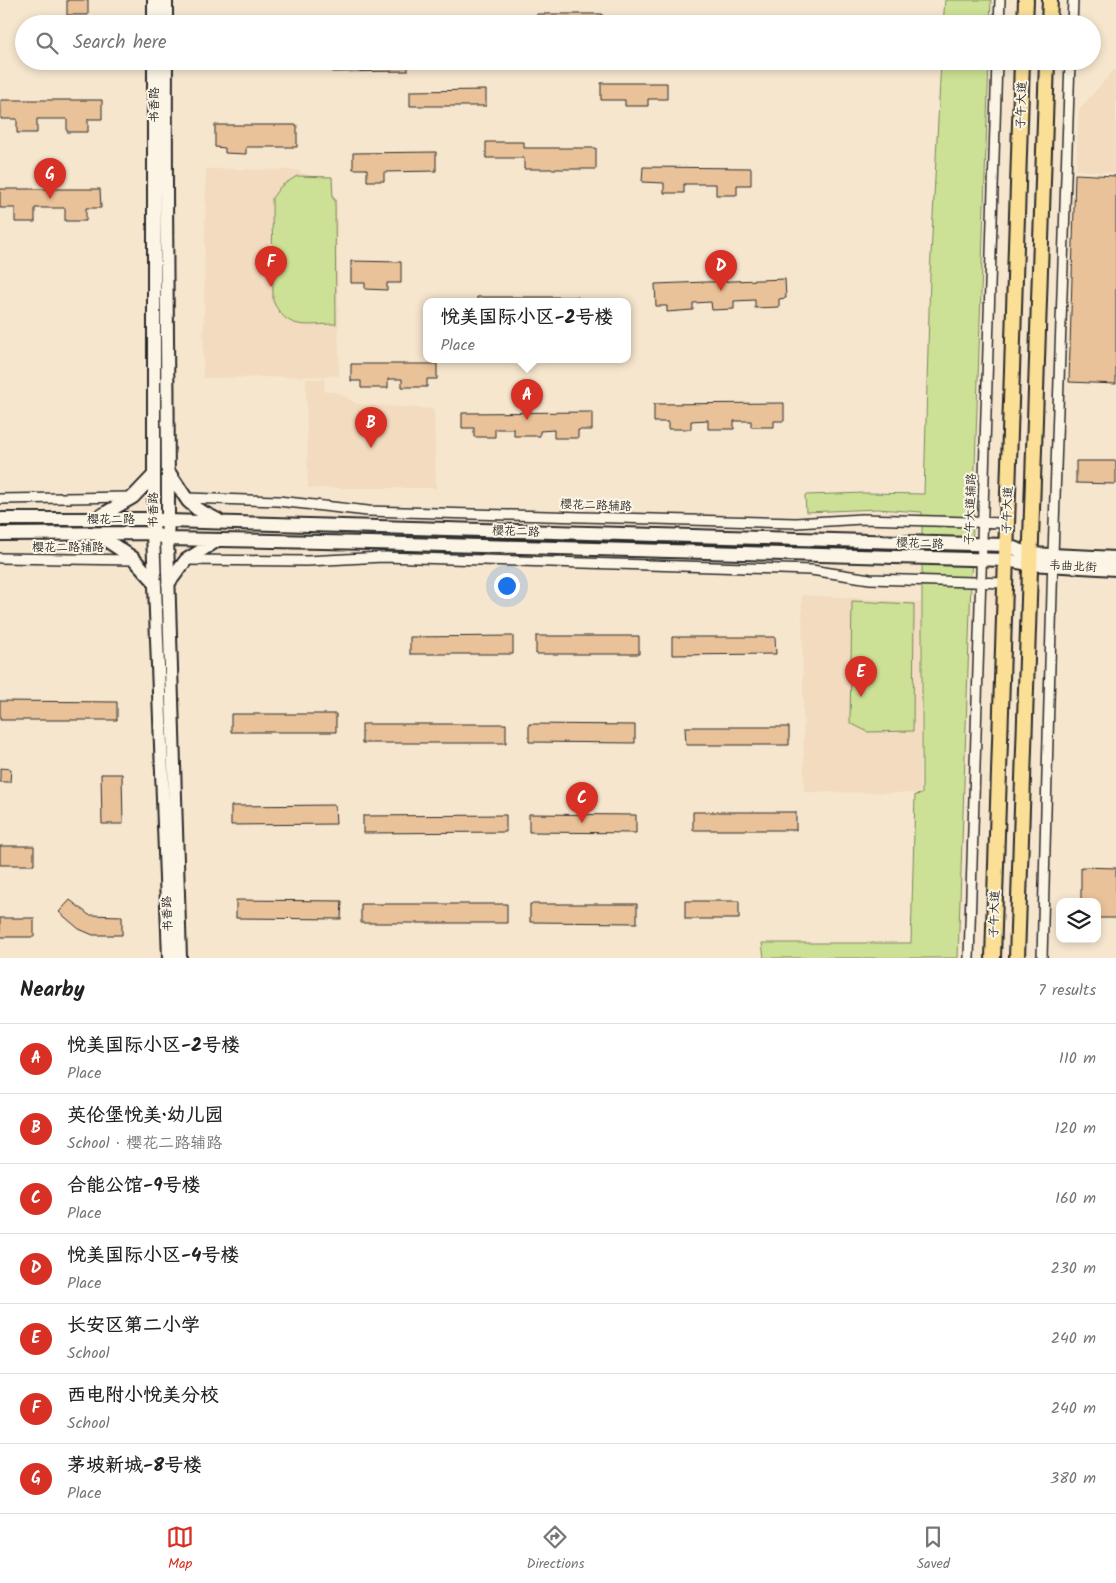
<!DOCTYPE html>
<meta charset="utf-8">
<style>
:root{--surface:#fff;--page:#f6f6f6;--text:#222;--muted:#767676;--line:#e0e0e0;--accent:#d93025}
body{margin:0;font-family:Kalam,"LXGW WenKai TC",sans-serif;background:var(--page);color:var(--text)}
.controls{position:absolute;right:15px;bottom:15px;display:grid;overflow:hidden;border-radius:10px;box-shadow:0 2px 8px #0003}
.controls button{width:45px;height:45px;display:grid;place-items:center;padding:0;border:0;border-bottom:1px solid var(--line);background:var(--surface);color:var(--text);font:25px sans-serif}
.you{position:absolute;left:506px;top:585px;width:18px;height:18px;margin:-12px;border:4px solid #fff;border-radius:50%;background:#1a73e8;box-shadow:0 0 0 8px #1a73e833}
.badge{display:grid;place-items:center;width:32px;height:32px;border-radius:50%;background:var(--accent);color:#fff;font-size:16px;font-weight:700}
.pin{position:absolute;translate:-50% -41px;filter:drop-shadow(0 1px 2px #0008)}
.pin::after{content:'';position:absolute;top:26px;width:18px;height:15px;background:inherit;clip-path:polygon(0 0,100% 0,50% 100%)}
.popup{position:absolute;left:423px;top:298px;width:208px;height:65px;box-sizing:border-box;display:grid;place-content:center;border-radius:10px;background:var(--surface);filter:drop-shadow(0 1px 4px #0005);font-size:16px;white-space:nowrap;color:var(--muted)}
.popup b{font-size:19px;color:var(--text)}
.popup::after{content:'';position:absolute;left:50%;top:100%;margin-left:-10px;border:10px solid transparent;border-top-color:var(--surface)}
.list{margin:0;padding:0;list-style:none}
h2{display:flex;justify-content:space-between;align-items:center;height:65px;margin:0;padding:0 20px;font-size:21px}
h2 small{font-size:16px;font-weight:400;color:var(--muted)}
.list li{display:grid;grid-template-columns:32px 1fr auto;gap:15px;align-items:center;box-sizing:border-box;height:70px;padding:0 20px;border-top:1px solid var(--line)}
.list b{display:block;font-size:19px;white-space:nowrap}
.list p{margin:0;font-size:16px;white-space:nowrap;color:var(--muted)}
.list em{font-size:16px;font-style:normal;color:var(--muted)}
.icon{flex:none;width:28px;height:28px;fill:none;stroke:currentColor;stroke-width:2;stroke-linecap:round;stroke-linejoin:round}
.map{position:relative;flex:none;width:1116px;height:958px;overflow:hidden}
.search{position:absolute;background:var(--surface);box-shadow:0 2px 8px #0003;left:15px;right:15px;top:15px;height:55px;display:flex;align-items:center;gap:12px;box-sizing:border-box;padding:0 18px;border-radius:28px;color:var(--muted);font-size:19px}
.sheet{height:555px;background:var(--surface)}
nav{display:flex;justify-content:space-around;align-items:center;box-sizing:border-box;height:70px;border-top:1px solid var(--line);background:var(--surface);font-size:14px;color:var(--muted)}
nav a{display:grid;justify-items:center;gap:2px}
nav .on{color:var(--accent)}
.map>svg:first-child{display:block}
.built{fill:#f2dbbe}
.green{fill:#cce195;stroke:#7c8660}
.building{fill:#e9c299;stroke:#2b2b2b}
.lines{fill:none;stroke-linecap:round;stroke-linejoin:round}
.street-casing{stroke:#2b2b2b;stroke-width:12}
.secondary-casing{stroke:#2b2b2b;stroke-width:16}
.primary-casing{stroke:#2b2b2b;stroke-width:18}
.street{stroke:#fcf5e5;stroke-width:9}
.secondary{stroke:#fcf5e5;stroke-width:12}
.primary{stroke:#fbdf96;stroke-width:14}
.labels{text-anchor:middle;stroke-width:4;stroke-linejoin:round;paint-order:stroke}
.street-label{font-size:12px;fill:#2b2b2b;stroke:#fcf5e5}
</style>
<div class="map">
<svg width="1116" height="958" viewBox="0 0 1116 958">
<rect width="100%" height="100%" fill="#f6e6ce"/>
<filter id="ink" filterUnits="userSpaceOnUse"><feTurbulence type="fractalNoise" baseFrequency=".02" numOctaves="2"/><feDisplacementMap in="SourceGraphic" scale="10" xChannelSelector="R" yChannelSelector="G"/><feConvolveMatrix kernelMatrix="1 2 1 2 8 2 1 2 1" color-interpolation-filters="sRGB"/></filter>
<g filter="url(#ink)">
<path class="built" d="M 1114,70 L 1116,70 L 1116,173 L 1076,170 L 1079,110 Z
M 206,169 L 296,170 L 309,176 L 333,176 L 333,198 L 337,198 L 339,376 L 203,378 Z
M 306,379 L 324,379 L 325,392 L 336,392 L 357,404 L 434,409 L 436,488 L 308,488 Z
M 802,595 L 921,602 L 920,793 L 804,792 Z"/>
<path class="green" d="M 945,0 L 991,0 L 990,24 L 943,24 Z
M 941,61 L 989,61 L 958,958 L 764,958 L 762,943 L 911,943 L 915,795 L 922,794 L 922,512 L 877,509 L 806,512 L 805,495 L 865,493 L 924,494 L 930,275 Z
M 297,176 L 332,177 L 333,199 L 335,199 L 336,324 C 306,324 288,332 273,301 L 272,198 L 281,186 Z
M 852,601 L 914,604 L 913,731 L 868,732 L 850,723 Z"/>
<path class="building" d="M 67,0 L 88,0 L 88,15 L 67,15 Z
M 537,14 L 602,14 L 602,24 L 537,24 Z
M 332,61 L 408,61 L 408,71 L 332,72 Z
M 601,83 L 667,83 L 667,99 L 648,99 L 648,106 L 625,106 L 625,100 L 601,100 Z
M 486,90 L 486,106 L 410,106 L 410,91 Z
M 1,100 L 102,100 L 102,119 L 88,119 L 88,132 L 67,132 L 67,119 L 37,119 L 37,133 L 17,133 L 17,119 L 1,119 Z
M 215,125 L 297,125 L 297,147 L 246,147 L 246,154 L 225,153 L 225,148 L 215,147 Z
M 486,142 L 524,142 L 524,148 L 596,148 L 596,169 L 524,169 L 524,158 L 486,158 Z
M 436,152 L 436,171 L 384,172 L 384,181 L 367,181 L 367,169 L 353,169 L 353,153 Z
M 643,167 L 751,168 L 751,185 L 737,185 L 737,195 L 716,195 L 716,184 L 684,184 L 684,193 L 664,193 L 664,183 L 642,182 Z
M 1075,174 L 1116,176 L 1116,384 L 1069,382 Z
M 0,189 L 100,189 L 101,208 L 86,208 L 86,221 L 65,221 L 65,208 L 35,208 L 35,222 L 15,222 L 15,208 L 0,208 Z
M 351,261 L 401,262 L 401,283 L 387,283 L 387,290 L 365,289 L 365,283 L 351,283 Z
M 785,279 L 786,298 L 779,299 L 779,307 L 755,308 L 755,300 L 734,301 L 734,309 L 712,310 L 711,302 L 693,303 L 693,310 L 667,312 L 667,306 L 656,306 L 655,284 Z
M 477,297 L 578,297 L 578,301 L 477,301 Z
M 351,364 L 437,364 L 437,379 L 427,379 L 427,387 L 402,387 L 402,379 L 388,379 L 388,388 L 361,388 L 361,381 L 351,381 Z
M 784,403 L 784,421 L 774,421 L 774,427 L 751,427 L 751,421 L 734,421 L 734,429 L 708,429 L 708,420 L 691,421 L 691,429 L 668,429 L 668,422 L 654,422 L 654,404 Z
M 592,412 L 592,430 L 578,430 L 578,438 L 554,438 L 554,430 L 540,431 L 540,436 L 514,436 L 514,429 L 495,429 L 495,437 L 474,437 L 474,428 L 462,428 L 462,413 Z
M 1076,461 L 1116,461 L 1116,484 L 1076,483 Z
M 513,636 L 513,654 L 410,654 L 410,637 Z
M 536,636 L 639,636 L 639,654 L 536,654 Z
M 672,637 L 775,637 L 776,654 L 672,655 Z
M 0,701 L 117,702 L 117,720 L 0,720 Z
M 231,714 L 336,714 L 336,732 L 231,732 Z
M 362,724 L 506,724 L 506,743 L 362,743 Z
M 529,724 L 635,725 L 635,743 L 529,742 Z
M 685,727 L 789,727 L 789,745 L 686,745 Z
M 0,768 L 11,769 L 10,782 L 0,782 Z
M 101,774 L 122,774 L 123,824 L 102,824 Z
M 335,805 L 336,824 L 231,825 L 231,806 Z
M 693,812 L 796,812 L 796,830 L 693,830 Z
M 529,814 L 636,815 L 636,833 L 529,832 Z
M 506,815 L 506,832 L 363,833 L 363,816 Z
M 0,846 L 34,846 L 34,865 L 0,865 Z
M 1081,867 L 1116,868 L 1116,918 L 1097,918 L 1097,902 L 1081,902 Z
M 70,900 L 89,915 L 122,916 L 122,935 L 93,935 L 79,929 L 59,912 Z
M 236,900 L 342,901 L 341,919 L 236,918 Z
M 685,901 L 739,901 L 739,919 L 685,919 Z
M 361,904 L 507,904 L 507,923 L 361,923 Z
M 530,904 L 637,904 L 637,923 L 530,922 Z
M 0,918 L 34,918 L 34,937 L 0,937 Z"/>
<g class="lines">
<defs>
<path id="street" d="M 999,24 L 1000,0
M 1072,24 L 1073,0
M 186,498 L 278,501 L 368,511 L 796,523 L 862,519 L 1006,523
M 0,499 L 131,497
M 0,558 L 135,560
M 186,560 L 307,561 L 383,557 L 811,570 L 870,579 L 1006,583
M 969,958 L 997,61
M 1042,958 L 1053,555 L 1070,61"/>
<path id="secondary" d="M 154,0 L 154,24
M 166,0 L 166,24
M 154,61 L 154,519 L 153,533 L 169,958
M 166,61 C 165,215 168,368 168,521 L 167,539 C 172,679 175,818 180,958
M 168,471 L 188,501 L 197,509 L 218,520
M 97,518 L 133,497 L 154,475
M 0,519 L 154,519 L 168,521 L 1005,545 L 1030,554 L 1116,558
M 0,534 L 153,533 L 167,539 L 371,543 L 1006,560 L 1029,564 L 1116,569
M 97,534 L 133,558 L 154,581
M 168,584 L 186,560 L 218,540"/>
<path id="primary" d="M 1025,24 L 1026,0
M 1049,24 L 1050,0
M 993,958 L 1022,61
M 1017,958 L 1047,61"/>
</defs>
<use href="#street" class="street-casing"/>
<use href="#secondary" class="secondary-casing"/>
<use href="#primary" class="primary-casing"/>
<use href="#street" class="street"/>
<use href="#secondary" class="secondary"/>
<use href="#primary" class="primary"/>
</g>
</g>
<g class="labels">
<g class="street-label">
<text transform="translate(154 105) rotate(-90)" y="4">书香路</text>
<text transform="translate(1021 105) rotate(-88)" y="4">子午大道</text>
<text transform="translate(596 505) rotate(2)" y="4">樱花二路辅路</text>
<text transform="translate(970 509) rotate(-88)" y="4">子午大道辅路</text>
<text transform="translate(153 510) rotate(-89)" y="4">书香路</text>
<text transform="translate(1007 510) rotate(-88)" y="4">子午大道</text>
<text x="111" y="523">樱花二路</text>
<text transform="translate(516 531) rotate(2)" y="4">樱花二路</text>
<text transform="translate(920 543) rotate(2)" y="4">樱花二路</text>
<text x="68" y="551">樱花二路辅路</text>
<text transform="translate(1073 566) rotate(3)" y="4">韦曲北街</text>
<text transform="translate(167 914) rotate(-92)" y="4">书香路</text>
<text transform="translate(994 914) rotate(-88)" y="4">子午大道</text>
</g>
</g>
</svg>
<div class="controls">
<button><svg class="icon" aria-label="layers" viewBox="0 0 24 24"><path d="M12 4l9 5-9 5-9-5zM3 14l9 5 9-5"/></svg></button>
</div>
<div class="you"></div>
<div class="pin badge" style="left:527px;top:420px">A</div>
<div class="popup"><b>悦美国际小区-2号楼</b>Place</div>
<div class="pin badge" style="left:371px;top:448px">B</div>
<div class="pin badge" style="left:582px;top:823px">C</div>
<div class="pin badge" style="left:721px;top:291px">D</div>
<div class="pin badge" style="left:861px;top:697px">E</div>
<div class="pin badge" style="left:271px;top:287px">F</div>
<div class="pin badge" style="left:50px;top:199px">G</div>
<div class="search"><svg class="icon" aria-label="search" viewBox="0 0 24 24"><circle cx="10" cy="10" r="6"/><path d="M15 15l6 6"/></svg>Search here</div>
</div>
<section class="sheet">
<h2>Nearby<small>7 results</small></h2>
<ul class="list">
<li><span class="badge">A</span><div><b>悦美国际小区-2号楼</b><p>Place</p></div><em>110 m</em></li>
<li><span class="badge">B</span><div><b>英伦堡悦美·幼儿园</b><p>School · 樱花二路辅路</p></div><em>120 m</em></li>
<li><span class="badge">C</span><div><b>合能公馆-9号楼</b><p>Place</p></div><em>160 m</em></li>
<li><span class="badge">D</span><div><b>悦美国际小区-4号楼</b><p>Place</p></div><em>230 m</em></li>
<li><span class="badge">E</span><div><b>长安区第二小学</b><p>School</p></div><em>240 m</em></li>
<li><span class="badge">F</span><div><b>西电附小悦美分校</b><p>School</p></div><em>240 m</em></li>
<li><span class="badge">G</span><div><b>茅坡新城-8号楼</b><p>Place</p></div><em>380 m</em></li>
</ul>
</section>
<nav>
<a class="on"><svg class="icon" aria-label="map" viewBox="0 0 24 24"><path d="M3 6l6-2 6 2 6-2v14l-6 2-6-2-6 2zM9 4v14M15 6v14"/></svg>Map</a>
<a><svg class="icon" aria-label="directions" viewBox="0 0 24 24"><path d="M12 3l9 9-9 9-9-9zM9 14v-3h6M13 9l2 2-2 2"/></svg>Directions</a>
<a><svg class="icon" aria-label="saved" viewBox="0 0 24 24"><path d="M7 4h10v16l-5-4-5 4z"/></svg>Saved</a>
</nav>
